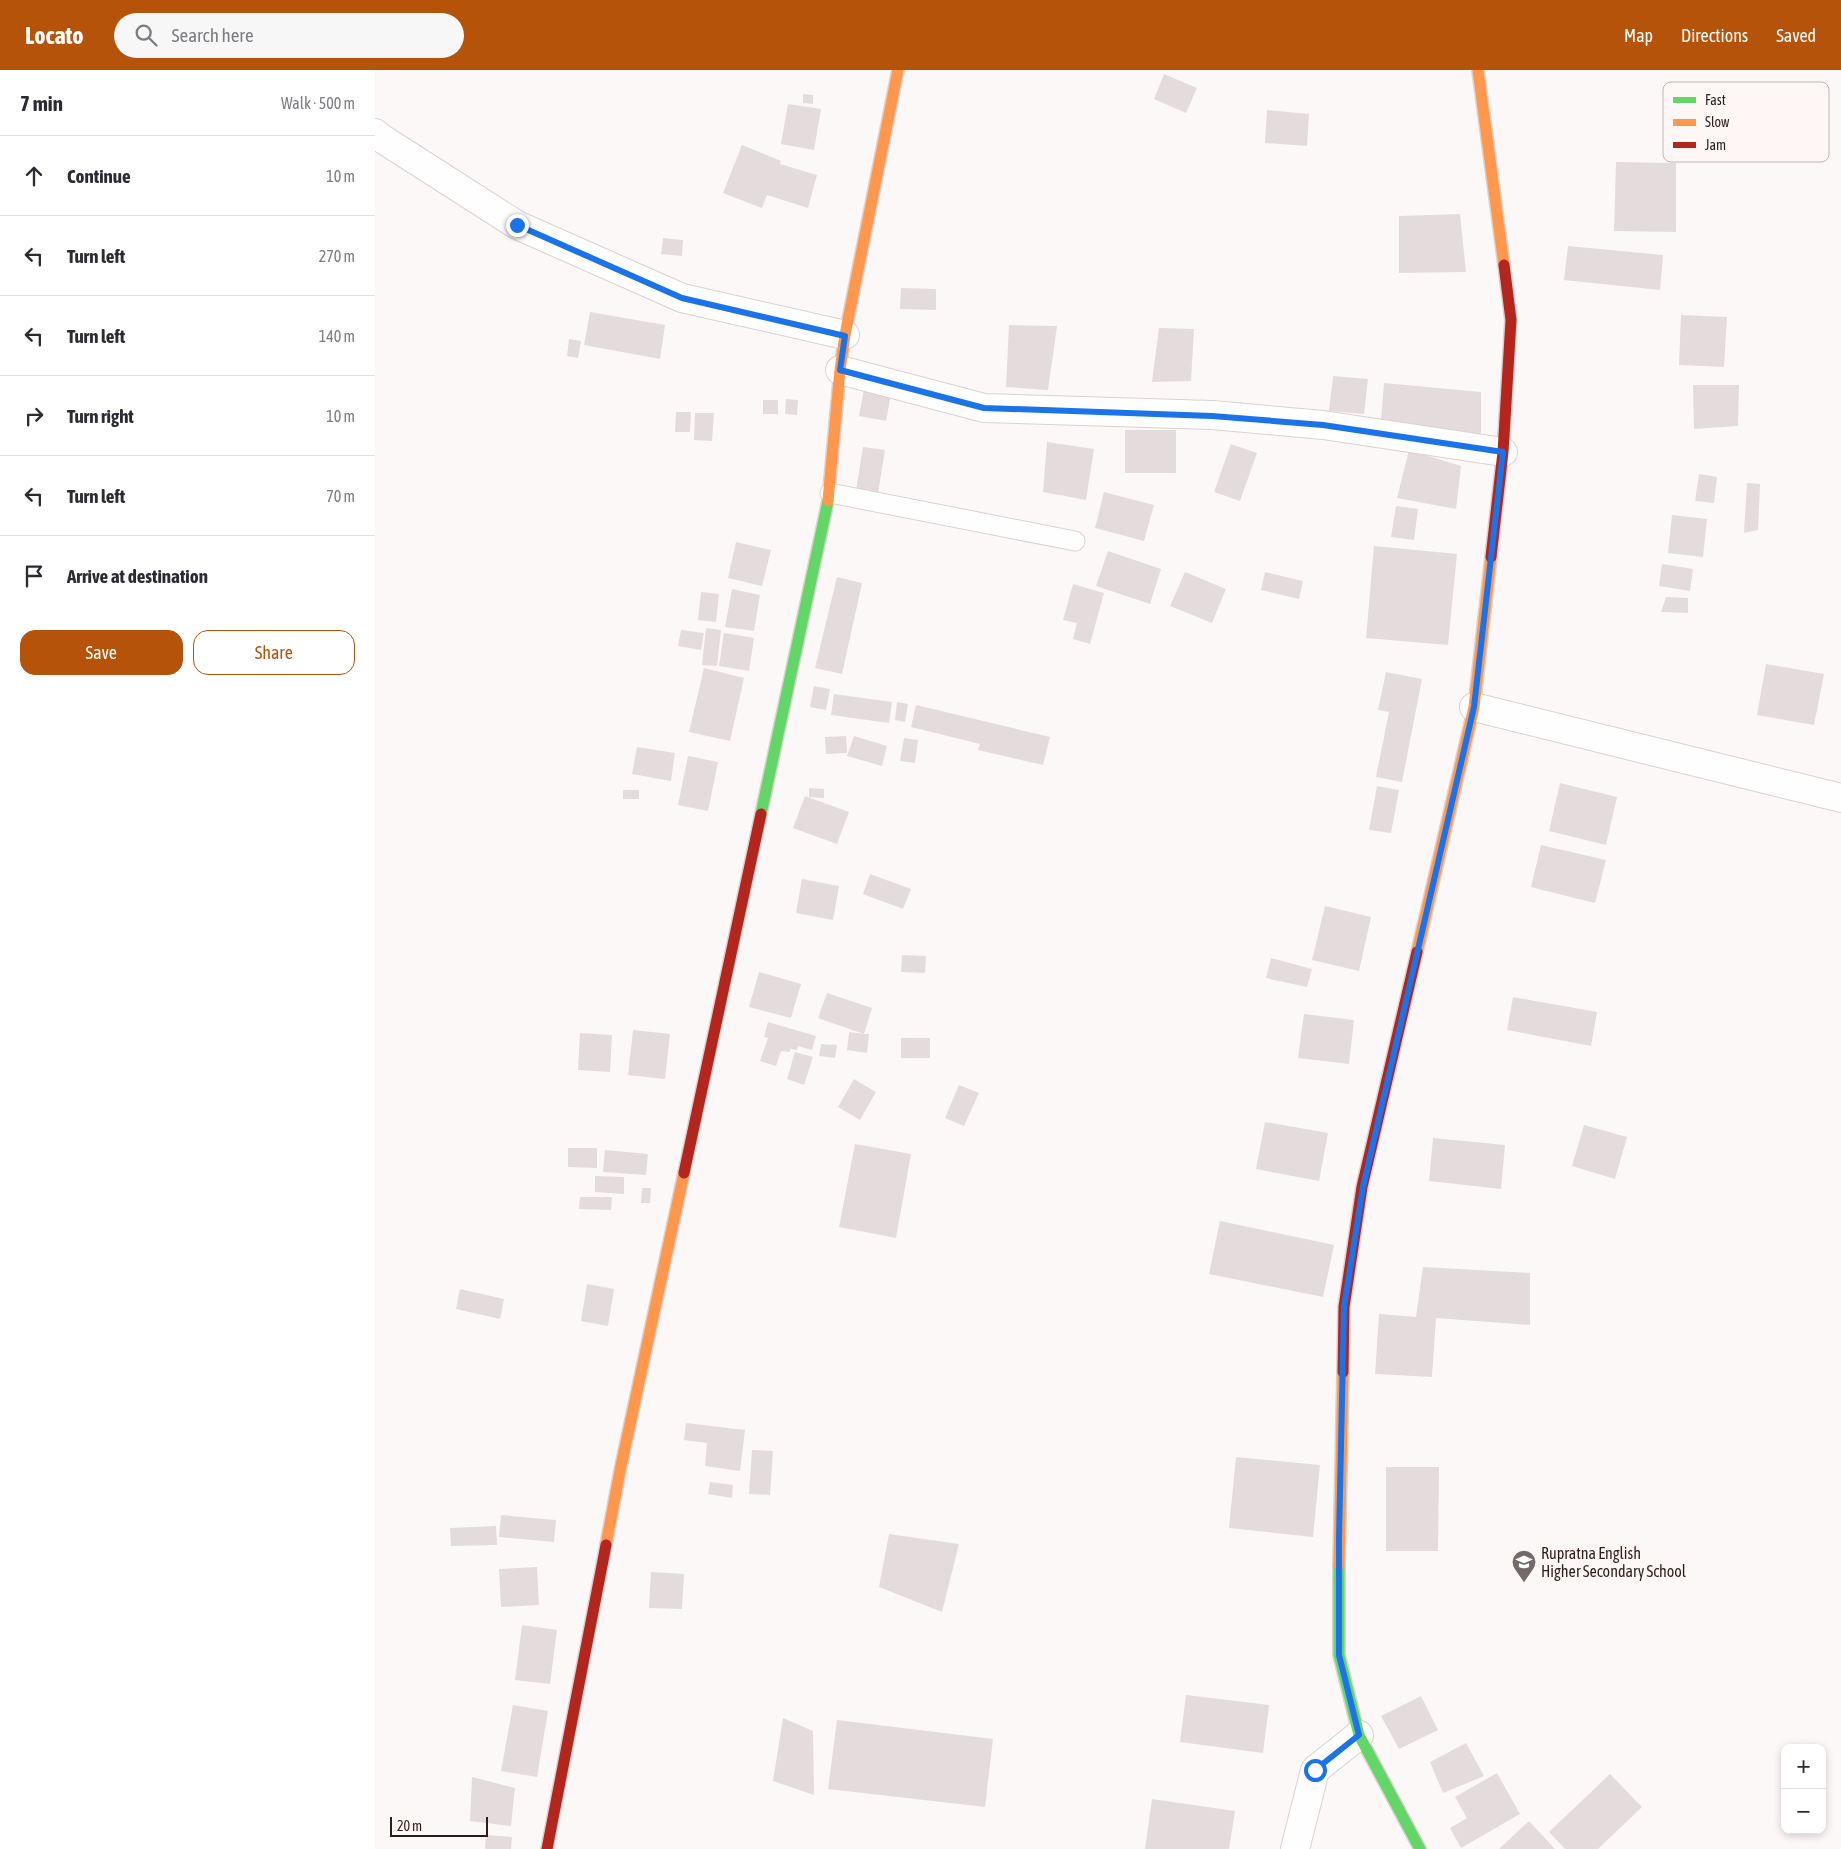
<!DOCTYPE html>
<meta charset="utf-8">
<style>
:root{--surface:#fff;--page:#f7f7f7;--text:#2b2b33;--muted:#7c7c81;--line:#e1e1e2;--accent:#b45309}
body{margin:0;font-family:"Asap Condensed",sans-serif;background:var(--page);color:var(--text)}
.controls{position:absolute;right:15px;bottom:15px;display:grid;overflow:hidden;border-radius:10px;box-shadow:0 2px 8px #0003}
.controls button{width:45px;height:45px;display:grid;place-items:center;padding:0;border:0;border-bottom:1px solid var(--line);background:var(--surface);color:var(--text);font:25px sans-serif}
.scale{position:absolute;left:15px;bottom:12px;width:98px;box-sizing:border-box;padding-left:5px;border:2px solid #2b1e1c;border-top:0;font-size:14px;line-height:18px;white-space:nowrap;color:#2b1e1c;-webkit-text-stroke:4px #fff7f6;paint-order:stroke}
.stop{position:absolute;width:15px;height:15px;margin:-11px;border:4px solid #1a73e8;border-radius:50%;background:#fff}
.stop.end{background:#1a73e8;border-color:#fff;box-shadow:0 1px 5px #0008}
.list{margin:0;padding:0;list-style:none}
h2{display:flex;justify-content:space-between;align-items:center;height:65px;margin:0;padding:0 20px;font-size:21px}
h2 small{font-size:16px;font-weight:400;color:var(--muted)}
.list li{display:grid;grid-template-columns:32px 1fr auto;gap:15px;align-items:center;box-sizing:border-box;height:80px;padding:0 20px;border-top:1px solid var(--line)}
.list b{display:block;font-size:19px;white-space:nowrap}
.list em{font-size:16px;font-style:normal;color:var(--muted)}
.actions{display:flex;gap:10px;padding:15px 20px}
.actions a{flex:1;padding:11px 0;border:1px solid var(--accent);border-radius:15px;text-align:center;font-size:18px;color:var(--accent)}
.actions .main{background:var(--accent);color:#fff}
.icon{flex:none;width:28px;height:28px;fill:none;stroke:currentColor;stroke-width:2;stroke-linecap:round;stroke-linejoin:round}
.map{position:relative;flex:none;width:1466px;height:1779px;overflow:hidden}
header{display:flex;align-items:center;gap:30px;box-sizing:border-box;height:70px;padding:0 25px;background:var(--accent);color:#fff}
header strong{font-size:24px}
nav{display:flex;gap:28px;margin-inline-start:auto;font-size:18px}
.search{width:350px;height:45px;background:var(--page);display:flex;align-items:center;gap:12px;box-sizing:border-box;padding:0 18px;border-radius:28px;color:var(--muted);font-size:19px}
main{display:flex}
aside{flex:1;background:var(--surface)}
.map>svg:first-child{display:block}
.building{fill:#e4dbdd}
.lines{fill:none;stroke-linecap:round;stroke-linejoin:round}
.lane-casing{stroke:#dad2d0;stroke-width:21}
.street-casing{stroke:#dad2d0;stroke-width:30}
.fast-casing{stroke:#dad2d0;stroke-width:14}
.slow-casing{stroke:#dad2d0;stroke-width:14}
.jam-casing{stroke:#dad2d0;stroke-width:14}
.lane{stroke:#fffefe;stroke-width:19}
.street{stroke:#fffefe;stroke-width:28}
.fast{stroke:#63d668;stroke-width:11}
.slow{stroke:#ff974d;stroke-width:11}
.jam{stroke:#b3261e;stroke-width:11}
.route{stroke:#1a73e8;stroke-width:6}
.labels{text-anchor:middle;stroke-width:4.5;stroke-linejoin:round;paint-order:stroke}
.poi-label{font-size:16px;fill:#2b1e1c;stroke:#fff7f6;text-anchor:start}
.key{fill:#fff7f6;stroke:#bfb6b5;stroke-width:1}
.key-label{font-size:14px;fill:#2b1e1c}
</style>
<header>
<strong>Locato</strong>
<div class="search"><svg class="icon" aria-label="search" viewBox="0 0 24 24"><circle cx="10" cy="10" r="6"/><path d="M15 15l6 6"/></svg>Search here</div>
<nav><a>Map</a><a>Directions</a><a>Saved</a></nav>
</header>
<main>
<aside>
<h2>7 min<small>Walk · 500 m</small></h2>
<ul class="list">
<li><svg class="icon" aria-label="ahead" viewBox="0 0 24 24"><path d="M12 20V5M6 11l6-6 6 6"/></svg><div><b>Continue</b></div><em>10 m</em></li>
<li><svg class="icon" aria-label="left" viewBox="0 0 24 24"><path d="M17 20v-9H6M10 6l-5 5 5 5"/></svg><div><b>Turn left</b></div><em>270 m</em></li>
<li><svg class="icon" aria-label="left" viewBox="0 0 24 24"><path d="M17 20v-9H6M10 6l-5 5 5 5"/></svg><div><b>Turn left</b></div><em>140 m</em></li>
<li><svg class="icon" aria-label="right" viewBox="0 0 24 24"><path d="M7 20v-9h11M14 6l5 5-5 5"/></svg><div><b>Turn right</b></div><em>10 m</em></li>
<li><svg class="icon" aria-label="left" viewBox="0 0 24 24"><path d="M17 20v-9H6M10 6l-5 5 5 5"/></svg><div><b>Turn left</b></div><em>70 m</em></li>
<li><svg class="icon" aria-label="arrive" viewBox="0 0 24 24"><path d="M6 21V4h12l-3 4 3 4H6"/></svg><div><b>Arrive at destination</b></div></li>
</ul>
<div class="actions"><a class="main">Save</a><a>Share</a></div>
</aside>
<div class="map">
<svg width="1466" height="1779" viewBox="0 0 1466 1779">
<rect width="100%" height="100%" fill="#fdf8f8"/>
<path class="building" d="M 789,4 L 822,18 L 811,43 L 779,29 Z
M 428,24 L 438,25 L 438,34 L 428,33 Z
M 413,34 L 446,39 L 439,80 L 406,74 Z
M 892,40 L 934,44 L 932,76 L 890,73 Z
M 367,75 L 406,91 L 405,94 L 442,105 L 433,138 L 392,125 L 387,138 L 348,123 Z
M 1241,92 L 1301,93 L 1301,162 L 1239,161 Z
M 1085,144 L 1091,202 L 1024,203 L 1024,146 Z
M 288,168 L 308,170 L 307,186 L 286,184 Z
M 1193,176 L 1288,185 L 1285,220 L 1189,210 Z
M 526,218 L 561,219 L 561,240 L 525,239 Z
M 215,242 L 290,255 L 285,289 L 209,275 Z
M 1306,245 L 1352,247 L 1349,297 L 1304,295 Z
M 634,255 L 682,256 L 673,320 L 631,317 Z
M 784,258 L 819,259 L 816,311 L 777,312 Z
M 194,269 L 206,271 L 203,288 L 192,286 Z
M 958,306 L 993,309 L 989,344 L 954,341 Z
M 1009,313 L 1106,322 L 1106,364 L 1006,351 Z
M 1318,315 L 1364,315 L 1363,356 L 1319,359 Z
M 489,319 L 516,324 L 511,351 L 484,346 Z
M 411,329 L 423,330 L 422,345 L 410,344 Z
M 388,330 L 403,330 L 403,344 L 388,344 Z
M 301,342 L 316,342 L 315,362 L 300,362 Z
M 320,343 L 339,343 L 337,371 L 319,370 Z
M 750,360 L 801,360 L 801,403 L 750,403 Z
M 672,372 L 719,379 L 711,430 L 668,422 Z
M 856,374 L 882,383 L 865,431 L 839,422 Z
M 488,377 L 510,380 L 503,423 L 481,420 Z
M 1034,380 L 1086,396 L 1081,439 L 1022,428 Z
M 1324,404 L 1342,407 L 1339,433 L 1320,431 Z
M 1372,413 L 1385,414 L 1383,460 L 1369,463 Z
M 729,422 L 779,435 L 769,471 L 720,458 Z
M 1021,436 L 1043,439 L 1039,470 L 1016,467 Z
M 1297,445 L 1332,449 L 1328,487 L 1293,483 Z
M 361,472 L 396,480 L 387,516 L 353,508 Z
M 999,476 L 1082,484 L 1073,575 L 991,568 Z
M 733,481 L 786,499 L 775,534 L 721,516 Z
M 1287,494 L 1318,499 L 1315,521 L 1284,516 Z
M 810,502 L 851,519 L 837,553 L 795,536 Z
M 890,502 L 928,511 L 924,529 L 886,520 Z
M 462,507 L 487,513 L 467,604 L 440,598 Z
M 698,514 L 729,523 L 715,574 L 698,569 L 702,553 L 688,550 Z
M 357,519 L 385,525 L 379,561 L 350,557 Z
M 326,522 L 344,524 L 341,552 L 323,550 Z
M 1291,527 L 1313,528 L 1313,543 L 1286,542 Z
M 331,558 L 346,560 L 342,596 L 327,595 Z
M 306,560 L 329,563 L 326,580 L 303,576 Z
M 349,563 L 379,568 L 374,601 L 344,596 Z
M 1391,594 L 1449,604 L 1439,655 L 1382,645 Z
M 329,598 L 369,608 L 355,671 L 314,662 Z
M 1011,602 L 1047,609 L 1027,712 L 1001,707 L 1014,642 L 1003,640 Z
M 439,616 L 455,619 L 451,640 L 435,637 Z
M 459,624 L 517,632 L 514,653 L 456,645 Z
M 522,632 L 533,634 L 530,652 L 520,650 Z
M 541,635 L 675,667 L 668,695 L 603,680 L 605,674 L 536,657 Z
M 471,666 L 472,683 L 451,684 L 450,667 Z
M 479,666 L 512,676 L 507,696 L 472,686 Z
M 529,668 L 543,670 L 540,693 L 525,691 Z
M 262,677 L 300,683 L 296,711 L 257,704 Z
M 313,686 L 343,692 L 333,741 L 303,735 Z
M 1185,713 L 1242,727 L 1231,775 L 1174,761 Z
M 1002,716 L 1024,720 L 1016,763 L 994,760 Z
M 434,718 L 449,719 L 449,728 L 434,727 Z
M 248,720 L 264,720 L 264,729 L 248,729 Z
M 430,726 L 474,742 L 462,774 L 418,758 Z
M 1166,775 L 1231,790 L 1220,833 L 1156,817 Z
M 495,804 L 536,819 L 528,839 L 488,824 Z
M 427,809 L 464,816 L 458,850 L 421,843 Z
M 950,836 L 996,847 L 984,901 L 937,890 Z
M 527,885 L 551,886 L 550,903 L 526,902 Z
M 896,888 L 937,899 L 932,917 L 891,908 Z
M 384,902 L 426,914 L 416,948 L 374,937 Z
M 452,923 L 497,938 L 489,964 L 494,964 L 492,983 L 472,980 L 474,962 L 489,964 L 443,948 Z
M 1138,927 L 1222,942 L 1216,976 L 1132,960 Z
M 929,944 L 979,950 L 974,994 L 923,988 Z
M 393,952 L 441,966 L 437,980 L 423,976 L 422,980 L 415,979 L 415,982 L 406,981 L 401,996 L 385,991 L 393,968 L 389,967 Z
M 258,960 L 295,964 L 290,1009 L 253,1005 Z
M 205,963 L 237,965 L 235,1002 L 203,1000 Z
M 526,968 L 555,968 L 555,988 L 526,988 Z
M 446,974 L 462,975 L 460,988 L 444,986 Z
M 420,982 L 438,987 L 429,1015 L 412,1009 Z
M 479,1009 L 501,1022 L 485,1050 L 463,1037 Z
M 584,1015 L 604,1023 L 589,1056 L 570,1048 Z
M 890,1052 L 953,1063 L 944,1111 L 881,1099 Z
M 1209,1055 L 1252,1067 L 1240,1109 L 1197,1096 Z
M 1058,1068 L 1130,1075 L 1126,1119 L 1054,1111 Z
M 480,1074 L 536,1084 L 521,1168 L 464,1157 Z
M 193,1078 L 222,1078 L 222,1098 L 193,1097 Z
M 230,1080 L 273,1084 L 271,1105 L 228,1102 Z
M 220,1106 L 249,1107 L 249,1124 L 220,1122 Z
M 267,1118 L 276,1118 L 275,1133 L 266,1133 Z
M 205,1127 L 237,1127 L 236,1140 L 204,1139 Z
M 845,1151 L 959,1175 L 948,1227 L 834,1204 Z
M 1048,1197 L 1155,1203 L 1155,1255 L 1061,1248 L 1057,1307 L 1000,1304 L 1004,1244 L 1041,1247 Z
M 212,1214 L 239,1219 L 233,1256 L 206,1251 Z
M 85,1219 L 129,1229 L 125,1249 L 81,1239 Z
M 311,1353 L 370,1360 L 365,1401 L 330,1396 L 332,1373 L 309,1370 Z
M 377,1380 L 398,1381 L 395,1425 L 374,1424 Z
M 861,1387 L 945,1395 L 938,1467 L 854,1458 Z
M 1011,1397 L 1064,1397 L 1063,1481 L 1011,1481 Z
M 335,1412 L 358,1415 L 357,1428 L 333,1424 Z
M 126,1445 L 181,1450 L 179,1472 L 124,1467 Z
M 121,1456 L 122,1475 L 76,1476 L 75,1458 Z
M 514,1464 L 584,1474 L 567,1542 L 504,1517 Z
M 162,1497 L 164,1535 L 126,1537 L 124,1499 Z
M 276,1502 L 309,1504 L 307,1539 L 274,1538 Z
M 147,1555 L 182,1560 L 175,1614 L 140,1610 Z
M 811,1625 L 894,1635 L 888,1683 L 805,1672 Z
M 1046,1626 L 1063,1660 L 1024,1679 L 1006,1646 Z
M 138,1635 L 173,1641 L 162,1707 L 126,1701 Z
M 408,1648 L 438,1661 L 439,1725 L 398,1711 Z
M 462,1650 L 618,1669 L 610,1737 L 453,1719 Z
M 1091,1673 L 1109,1706 L 1068,1723 L 1055,1692 Z
M 1122,1703 L 1145,1744 L 1086,1778 L 1075,1758 L 1092,1748 L 1080,1727 Z
M 1235,1704 L 1267,1737 L 1223,1779 L 1190,1779 L 1174,1762 Z
M 97,1707 L 140,1718 L 136,1756 L 95,1751 Z
M 777,1729 L 860,1741 L 854,1779 L 770,1779 Z
M 1154,1751 L 1180,1779 L 1124,1779 Z
M 111,1765 L 137,1767 L 136,1779 L 110,1779 Z"/>
<g class="lines">
<defs>
<path id="lane" d="M 455,423 L 700,471"/>
<path id="street" d="M 0,63 L 6,68 L 142,155 L 307,228 L 470,265
M 465,300 L 609,338 L 837,345 L 948,355 L 1128,382
M 1099,637 L 1466,728
M 920,1779 L 940,1700 L 984,1665"/>
<path id="fast" d="M 386,744 L 453,431
M 964,1495 L 964,1585 L 984,1665 L 1045,1779"/>
<path id="slow" d="M 1103,0 L 1129,195
M 453,431 L 465,300 L 470,265 L 523,0
M 1042,882 L 1099,637 L 1116,487
M 231,1475 L 245,1401 L 309,1103
M 964,1495 L 968,1302"/>
<path id="jam" d="M 1116,487 L 1128,382 L 1136,250 L 1129,195
M 309,1103 L 386,744
M 968,1302 L 969,1237 L 987,1117 L 1042,882
M 172,1779 L 231,1475"/>
</defs>
<use href="#lane" class="lane-casing"/>
<use href="#street" class="street-casing"/>
<use href="#fast" class="fast-casing"/>
<use href="#slow" class="slow-casing"/>
<use href="#jam" class="jam-casing"/>
<use href="#lane" class="lane"/>
<use href="#street" class="street"/>
<use href="#fast" class="fast"/>
<use href="#slow" class="slow"/>
<use href="#jam" class="jam"/>
</g>
<g class="lines">
<path class="route" d="M 142,155 L 307,228 L 470,266 L 465,300 L 609,338 L 837,346 L 948,355 L 1128,382 L 1099,637 L 988,1117 L 969,1237 L 964,1468 L 964,1585 L 984,1665 L 940,1700"/>
</g>
<defs>
<symbol id="school-pin" viewBox="-11 -11 22 30"><path d="M0 17L-7.5 6A9.5 9.5 0 1 1 7.5 6Z" fill="#746a69" stroke="#fff7f6"/><path d="M0-5L7-2L0 1L-7-2ZM-4 1L0 2.5L4 1V4Q0 6-4 4Z" fill="#fff"/></symbol>
</defs>
<g fill-rule="evenodd">
<use href="#school-pin" x="1135" y="1478" width="28" height="38"/>
</g>
<g class="labels">
<g class="poi-label">
<text x="1166" y="1489">Rupratna English<tspan x="1166" dy="18">Higher Secondary School</tspan></text>
</g>
</g>
<rect x="1288" y="12" width="166" height="80" rx="8" class="key"/>
<rect x="1298" y="27" width="23" height="6" fill="#63d668"/>
<rect x="1298" y="49" width="23" height="7" fill="#ff974d"/>
<rect x="1298" y="72" width="23" height="6" fill="#b3261e"/>
<g class="key-label">
<text x="1330" y="35">Fast</text>
<text x="1330" y="57">Slow</text>
<text x="1330" y="80">Jam</text>
</g>
</svg>
<div class="controls">
<button>+</button>
<button>−</button>
</div>
<div class="scale">20 m</div>
<div class="stop" style="left:940px;top:1700px"></div>
<div class="stop end" style="left:142px;top:155px"></div>
</div>
</main>
